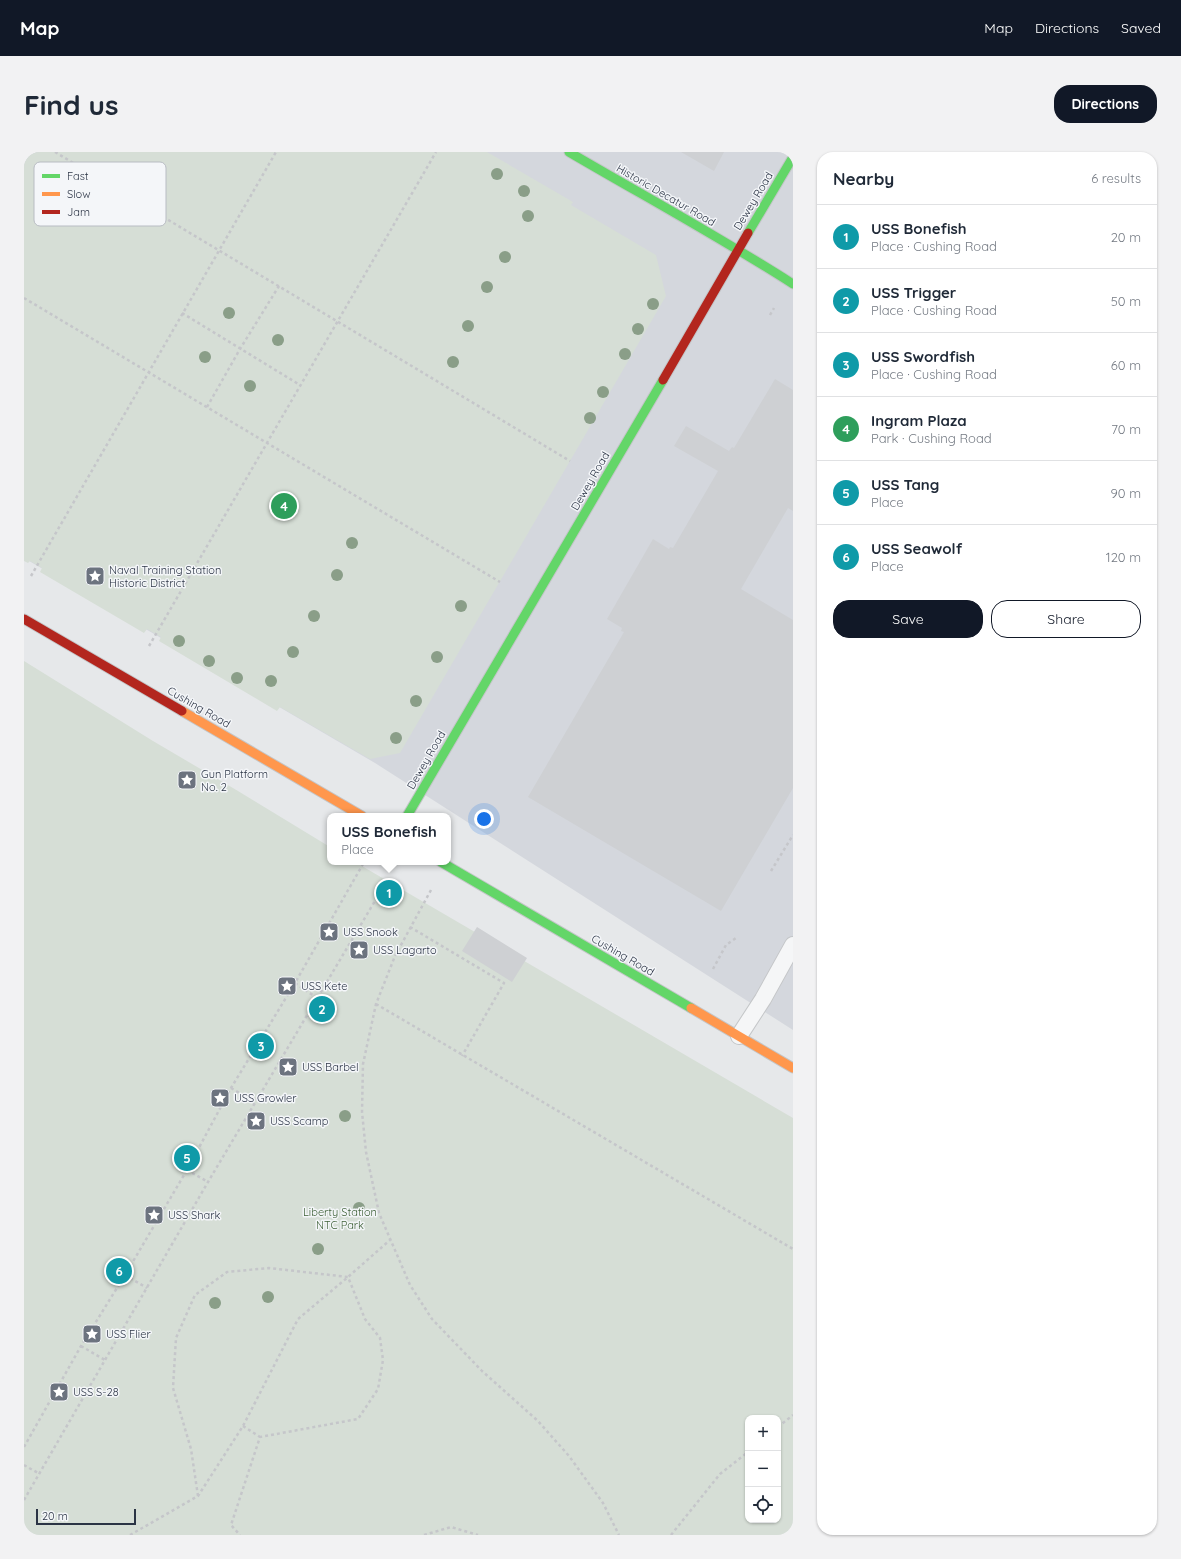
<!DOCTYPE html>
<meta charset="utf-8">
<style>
:root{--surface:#fff;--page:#f2f2f3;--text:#1f2937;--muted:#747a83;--line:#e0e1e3;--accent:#111827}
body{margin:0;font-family:Quicksand,sans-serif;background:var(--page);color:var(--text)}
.controls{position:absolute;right:12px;bottom:12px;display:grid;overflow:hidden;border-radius:8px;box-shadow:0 1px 3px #0004}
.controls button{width:36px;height:36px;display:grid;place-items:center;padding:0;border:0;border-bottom:1px solid var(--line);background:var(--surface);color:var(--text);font:20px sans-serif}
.scale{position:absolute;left:12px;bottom:10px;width:100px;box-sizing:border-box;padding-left:4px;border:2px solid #2b3445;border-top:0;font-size:11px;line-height:14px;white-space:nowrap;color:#2b3445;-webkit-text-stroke:3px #f4f6f9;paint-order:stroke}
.you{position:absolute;left:460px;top:667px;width:14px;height:14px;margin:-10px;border:3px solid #fff;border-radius:50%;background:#1a73e8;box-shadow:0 0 0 6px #1a73e833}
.badge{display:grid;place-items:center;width:26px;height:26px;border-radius:50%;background:var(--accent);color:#fff;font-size:13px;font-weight:700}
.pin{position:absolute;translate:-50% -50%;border:2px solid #fff;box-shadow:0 1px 4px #0006}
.popup{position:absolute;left:303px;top:661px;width:124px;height:52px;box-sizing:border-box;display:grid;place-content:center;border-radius:8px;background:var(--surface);filter:drop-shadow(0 1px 3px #0005);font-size:13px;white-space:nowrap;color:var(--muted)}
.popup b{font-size:15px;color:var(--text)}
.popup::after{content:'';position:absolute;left:50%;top:100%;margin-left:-8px;border:8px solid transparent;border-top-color:var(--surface)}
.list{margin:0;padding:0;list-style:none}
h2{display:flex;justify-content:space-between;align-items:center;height:52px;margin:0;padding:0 16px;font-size:17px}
h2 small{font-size:13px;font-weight:400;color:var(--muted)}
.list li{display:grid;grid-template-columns:26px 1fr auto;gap:12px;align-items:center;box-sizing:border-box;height:64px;padding:0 16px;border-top:1px solid var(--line)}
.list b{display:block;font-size:15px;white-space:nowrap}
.list p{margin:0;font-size:13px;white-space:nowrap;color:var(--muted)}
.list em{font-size:13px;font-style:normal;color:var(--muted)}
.actions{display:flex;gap:8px;padding:12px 16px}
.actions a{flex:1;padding:9px 0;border:1px solid var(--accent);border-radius:16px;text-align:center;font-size:14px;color:var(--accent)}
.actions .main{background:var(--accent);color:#fff}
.icon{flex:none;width:22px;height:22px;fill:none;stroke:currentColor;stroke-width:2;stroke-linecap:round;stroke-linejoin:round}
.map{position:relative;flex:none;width:769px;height:1383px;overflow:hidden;border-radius:16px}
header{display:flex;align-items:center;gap:24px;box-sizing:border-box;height:56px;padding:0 20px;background:var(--accent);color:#fff}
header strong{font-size:19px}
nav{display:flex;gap:22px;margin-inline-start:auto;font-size:14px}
.intro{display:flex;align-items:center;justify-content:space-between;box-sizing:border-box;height:96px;padding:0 24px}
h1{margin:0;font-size:28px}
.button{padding:10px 18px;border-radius:16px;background:var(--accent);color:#fff;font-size:14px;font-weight:700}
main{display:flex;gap:24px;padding:0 24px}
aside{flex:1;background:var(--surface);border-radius:16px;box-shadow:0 1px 3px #0004}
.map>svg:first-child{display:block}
.built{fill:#d4d7dd}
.green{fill:#d6ded6;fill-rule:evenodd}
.building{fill:#ced0d3}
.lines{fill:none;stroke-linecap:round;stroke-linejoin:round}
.lane-casing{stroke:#c4c6c8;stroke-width:18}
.fast-casing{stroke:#c4c6c8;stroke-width:11}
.slow-casing{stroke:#c4c6c8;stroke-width:11}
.jam-casing{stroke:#c4c6c8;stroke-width:11}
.path{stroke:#c5c6ca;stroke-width:2.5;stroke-dasharray:3 3;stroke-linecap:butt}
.lane{stroke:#f5f6f7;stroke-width:16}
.fast{stroke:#63d668;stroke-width:9}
.slow{stroke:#ff974d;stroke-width:9}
.jam{stroke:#b3261e;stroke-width:9}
.tree{fill:#8a9e88}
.labels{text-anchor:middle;stroke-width:3;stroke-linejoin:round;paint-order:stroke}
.street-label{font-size:11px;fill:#2b3445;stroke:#f4f6f9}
.poi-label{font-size:11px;fill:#2b3445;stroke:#f4f6f9;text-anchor:start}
.park-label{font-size:11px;fill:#3f6138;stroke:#f4f6f9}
.key{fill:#f4f6f9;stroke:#b8bcc3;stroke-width:1}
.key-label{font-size:11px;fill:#2b3445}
</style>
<header>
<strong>Map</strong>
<nav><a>Map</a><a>Directions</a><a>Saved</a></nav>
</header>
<div class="intro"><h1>Find us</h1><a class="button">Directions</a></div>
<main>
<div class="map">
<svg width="769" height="1383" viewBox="0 0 769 1383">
<rect width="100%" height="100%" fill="#e6e8ea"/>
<path class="built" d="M 0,0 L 769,0 L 769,878 L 351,611 L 0,406 Z"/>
<path class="green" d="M 0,0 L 463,0 L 549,50 L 547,53 L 632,103 L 642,144 L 376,601 L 346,607 L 256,555 L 253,559 L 135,489 L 137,485 L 123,477 L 120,481 L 16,420 L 18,416 L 6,409 L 4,411 L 0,409 Z
M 0,509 L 129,589 L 214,639 L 306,695 L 306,710 L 331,710 L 769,966 L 769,1383 L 0,1383 ZM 724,1266 L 754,1266 L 754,1368 L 724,1368 Z"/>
<path class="building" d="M 657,0 L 700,0 L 690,19 Z
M 751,227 L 769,238 L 769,359 L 764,356 L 717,437 L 769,468 L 769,636 L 697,759 L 504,645 L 600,480 L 597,479 L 598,476 L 583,467 L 629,387 L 645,397 L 646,395 L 649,396 L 694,319 L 650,294 L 662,274 L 705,299 L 708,295 L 710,296 Z
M 453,775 L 503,806 L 488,830 L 438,799 Z"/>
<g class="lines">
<defs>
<path id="lane" d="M 715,884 L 739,847 L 769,793"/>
<path id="fast" d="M 545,0 C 620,44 696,85 769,132
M 724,81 L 769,5
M 383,664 L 639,228
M 417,710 L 667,856"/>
<path id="slow" d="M 158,559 L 338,664
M 667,856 L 769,916"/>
<path id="jam" d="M 639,228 L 724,81
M 0,467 L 158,559"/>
</defs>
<use href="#lane" class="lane-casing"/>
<use href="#fast" class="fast-casing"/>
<use href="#slow" class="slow-casing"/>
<use href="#jam" class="jam-casing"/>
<path class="path" d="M 31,0 L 546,309
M 0,146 L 476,430
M 158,161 L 276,233
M 746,163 L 750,156
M 183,255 L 216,197 L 255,134
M 7,424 L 252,0
M 125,494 L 412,0
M 747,719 L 769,683
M 407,738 L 371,804 L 352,852 L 339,912 L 338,960 L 342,1000 L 355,1061 L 386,1133 L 408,1167 L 458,1219 L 514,1269 L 545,1304 L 579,1351 L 595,1383
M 386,775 L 480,831 L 438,904
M 689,817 L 702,793 L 712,786
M 271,831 L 293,846
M 352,852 L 769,1097
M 207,936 L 232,951
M 163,1018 L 184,1030
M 101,1123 L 123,1136
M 57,1194 L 81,1208
M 219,1274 L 236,1285
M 754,1275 L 769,1263
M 0,1295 L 57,1194 L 101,1123 L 163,1018 L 207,936 L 271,831 L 339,712
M 0,1313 L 14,1321
M 174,1344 L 167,1297 L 149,1236 L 152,1186 L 171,1143 L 203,1120 L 245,1116 L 324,1125 L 341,1167 L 356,1186 L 359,1208 L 354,1237 L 334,1267 L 236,1285 L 207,1373 L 216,1383
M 0,1348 L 184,1030 L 364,727
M 106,1383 L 174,1344 L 219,1274 L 274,1167 L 324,1125 L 366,1088
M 400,1383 L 427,1375 L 454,1383
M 647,1383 L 696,1322 L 724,1300"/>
<use href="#lane" class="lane"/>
<use href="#fast" class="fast"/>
<use href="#slow" class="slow"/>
<use href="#jam" class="jam"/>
</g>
<g class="tree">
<circle cx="91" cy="20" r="6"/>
<circle cx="473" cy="22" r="6"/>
<circle cx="500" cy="39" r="6"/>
<circle cx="504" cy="64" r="6"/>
<circle cx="481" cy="105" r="6"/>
<circle cx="463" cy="135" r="6"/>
<circle cx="629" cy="152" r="6"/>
<circle cx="205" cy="161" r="6"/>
<circle cx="444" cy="174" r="6"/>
<circle cx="614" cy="177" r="6"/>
<circle cx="254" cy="188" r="6"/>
<circle cx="601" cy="202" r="6"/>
<circle cx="181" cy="205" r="6"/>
<circle cx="429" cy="210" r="6"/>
<circle cx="226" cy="234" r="6"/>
<circle cx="579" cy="240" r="6"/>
<circle cx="566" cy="266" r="6"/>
<circle cx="328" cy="391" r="6"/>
<circle cx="313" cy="423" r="6"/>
<circle cx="437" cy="454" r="6"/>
<circle cx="290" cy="464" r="6"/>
<circle cx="155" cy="489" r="6"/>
<circle cx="269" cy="500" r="6"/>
<circle cx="413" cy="505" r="6"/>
<circle cx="185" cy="509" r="6"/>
<circle cx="213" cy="526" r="6"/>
<circle cx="247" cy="529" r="6"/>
<circle cx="392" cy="549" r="6"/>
<circle cx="372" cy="586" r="6"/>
<circle cx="321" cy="964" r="6"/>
<circle cx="335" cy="1056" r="6"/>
<circle cx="294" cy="1097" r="6"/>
<circle cx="244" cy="1145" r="6"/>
<circle cx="191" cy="1151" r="6"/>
</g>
<defs>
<symbol id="sight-square" viewBox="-11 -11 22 22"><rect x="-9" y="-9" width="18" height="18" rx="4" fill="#6c737f" stroke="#f4f6f9"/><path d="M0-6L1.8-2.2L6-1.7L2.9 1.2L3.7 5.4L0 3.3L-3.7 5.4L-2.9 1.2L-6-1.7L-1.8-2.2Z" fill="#fff"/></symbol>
</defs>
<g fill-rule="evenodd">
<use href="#sight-square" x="60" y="413" width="22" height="22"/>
<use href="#sight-square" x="152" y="617" width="22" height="22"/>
<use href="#sight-square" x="294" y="769" width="22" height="22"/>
<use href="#sight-square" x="324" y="787" width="22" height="22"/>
<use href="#sight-square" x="252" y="823" width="22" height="22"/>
<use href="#sight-square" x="253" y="904" width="22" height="22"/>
<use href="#sight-square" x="185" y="935" width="22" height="22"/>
<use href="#sight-square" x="221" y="958" width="22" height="22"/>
<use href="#sight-square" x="119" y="1052" width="22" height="22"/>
<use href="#sight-square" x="57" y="1171" width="22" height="22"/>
<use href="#sight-square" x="24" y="1229" width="22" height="22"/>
</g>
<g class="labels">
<g class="street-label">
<text transform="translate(642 43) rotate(30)" y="4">Historic Decatur Road</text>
<text transform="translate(729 49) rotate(-59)" y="4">Dewey Road</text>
<text transform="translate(566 329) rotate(-60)" y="4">Dewey Road</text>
<text transform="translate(175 555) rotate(30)" y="4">Cushing Road</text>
<text transform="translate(402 608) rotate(-60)" y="4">Dewey Road</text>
<text transform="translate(599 803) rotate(30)" y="4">Cushing Road</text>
</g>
<g class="poi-label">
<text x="85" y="422">Naval Training Station<tspan x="85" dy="13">Historic District</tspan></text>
<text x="177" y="626">Gun Platform<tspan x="177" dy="13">No. 2</tspan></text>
<text x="319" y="784">USS Snook</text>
<text x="349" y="802">USS Lagarto</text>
<text x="277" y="838">USS Kete</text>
<text x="278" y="919">USS Barbel</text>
<text x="210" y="950">USS Growler</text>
<text x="246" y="973">USS Scamp</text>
<text x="144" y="1067">USS Shark</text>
<text x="82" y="1186">USS Flier</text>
<text x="49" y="1244">USS S-28</text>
</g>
<g class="park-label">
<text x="316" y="1064">Liberty Station<tspan x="316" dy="13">NTC Park</tspan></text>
</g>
</g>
<rect x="10" y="10" width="132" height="64" rx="6" class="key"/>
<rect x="18" y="22" width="18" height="4" fill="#63d668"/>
<rect x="18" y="40" width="18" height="4" fill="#ff974d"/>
<rect x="18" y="58" width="18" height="4" fill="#b3261e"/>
<g class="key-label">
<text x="43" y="28">Fast</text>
<text x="43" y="46">Slow</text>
<text x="43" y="64">Jam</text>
</g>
</svg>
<div class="controls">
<button>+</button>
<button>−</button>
<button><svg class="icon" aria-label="locate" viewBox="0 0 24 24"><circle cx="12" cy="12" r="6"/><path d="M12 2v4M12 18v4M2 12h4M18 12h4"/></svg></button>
</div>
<div class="scale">20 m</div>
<div class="you"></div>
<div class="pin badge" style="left:365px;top:741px;background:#0f9aa8">1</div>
<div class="popup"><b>USS Bonefish</b>Place</div>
<div class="pin badge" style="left:298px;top:857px;background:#0f9aa8">2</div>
<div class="pin badge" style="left:237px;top:894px;background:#0f9aa8">3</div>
<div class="pin badge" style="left:260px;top:354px;background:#2e9e5b">4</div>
<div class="pin badge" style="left:163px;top:1006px;background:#0f9aa8">5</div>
<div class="pin badge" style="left:95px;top:1119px;background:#0f9aa8">6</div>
</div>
<aside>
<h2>Nearby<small>6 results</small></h2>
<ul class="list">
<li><span class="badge" style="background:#0f9aa8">1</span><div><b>USS Bonefish</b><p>Place · Cushing Road</p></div><em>20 m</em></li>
<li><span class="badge" style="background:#0f9aa8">2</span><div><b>USS Trigger</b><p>Place · Cushing Road</p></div><em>50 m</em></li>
<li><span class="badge" style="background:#0f9aa8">3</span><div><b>USS Swordfish</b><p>Place · Cushing Road</p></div><em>60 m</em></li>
<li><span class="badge" style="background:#2e9e5b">4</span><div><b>Ingram Plaza</b><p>Park · Cushing Road</p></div><em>70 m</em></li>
<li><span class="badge" style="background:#0f9aa8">5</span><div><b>USS Tang</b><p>Place</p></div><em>90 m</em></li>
<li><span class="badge" style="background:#0f9aa8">6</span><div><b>USS Seawolf</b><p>Place</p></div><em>120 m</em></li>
</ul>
<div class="actions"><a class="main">Save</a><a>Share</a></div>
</aside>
</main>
